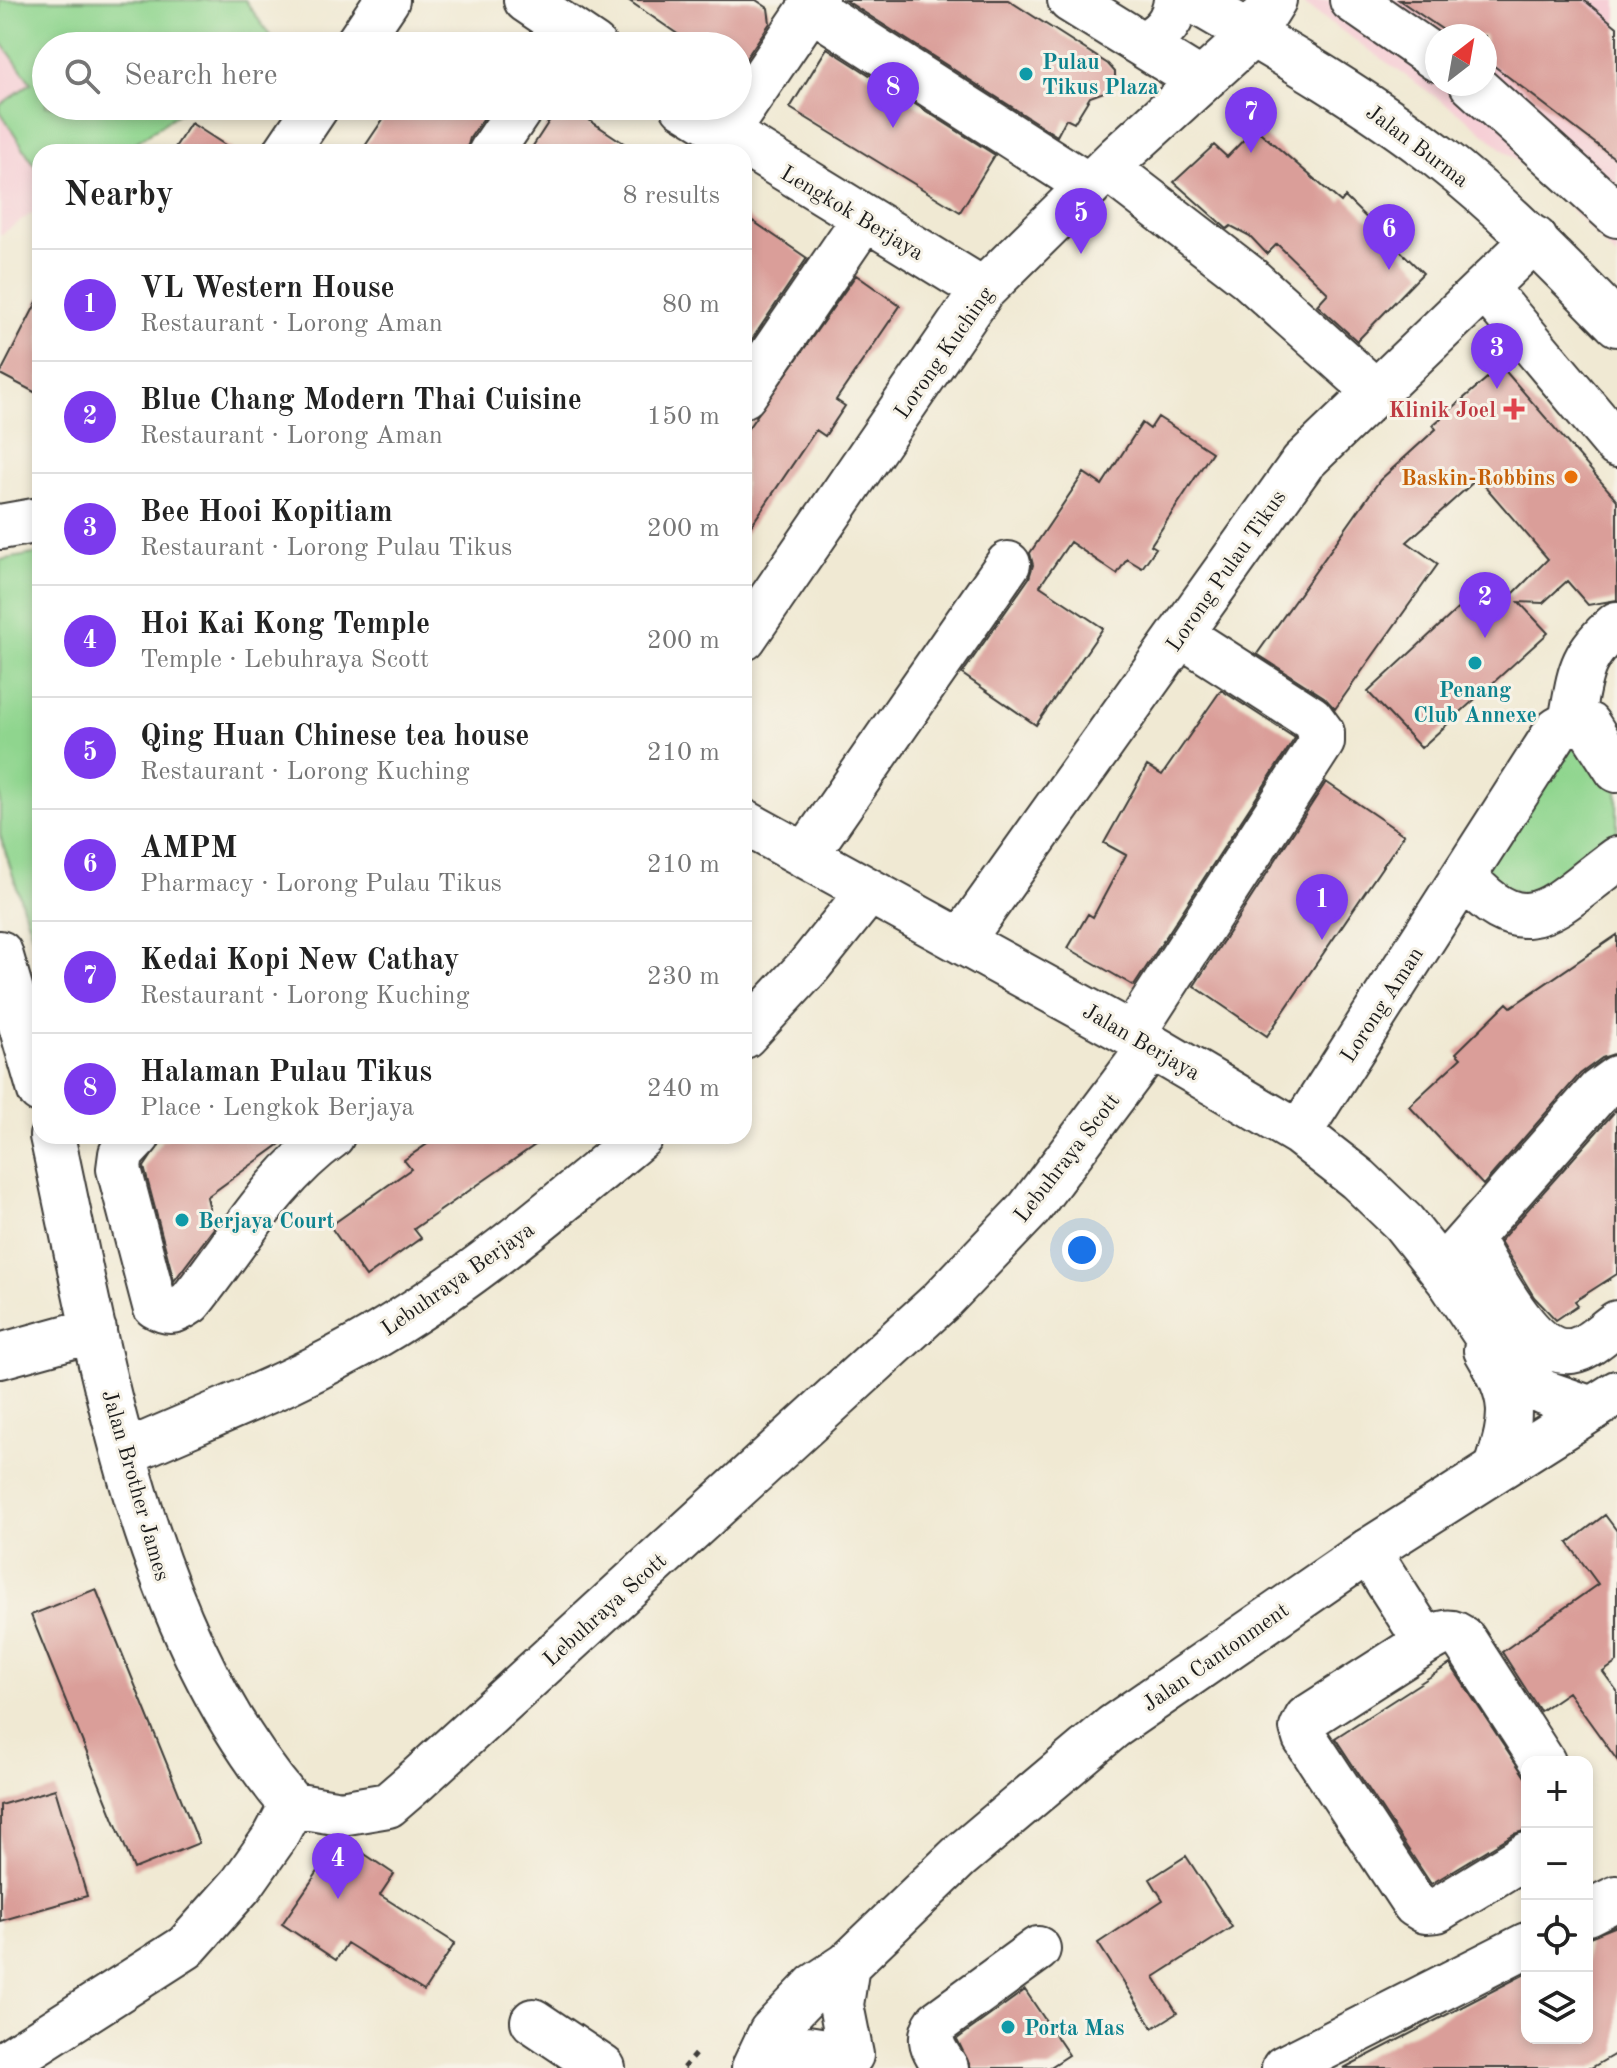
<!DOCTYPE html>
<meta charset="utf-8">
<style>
:root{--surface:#fff;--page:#f2f2f2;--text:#222;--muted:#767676;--line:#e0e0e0;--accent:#7c3aed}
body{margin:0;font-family:"Old Standard TT",serif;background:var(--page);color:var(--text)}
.controls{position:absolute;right:24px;bottom:24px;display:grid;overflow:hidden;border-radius:16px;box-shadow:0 4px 12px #0003}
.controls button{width:72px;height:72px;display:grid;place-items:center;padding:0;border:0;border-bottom:2px solid var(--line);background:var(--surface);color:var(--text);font:40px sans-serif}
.compass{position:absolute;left:1425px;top:24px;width:72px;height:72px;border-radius:50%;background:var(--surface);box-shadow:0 4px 12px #0003;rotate:31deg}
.you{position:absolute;left:1082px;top:1250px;width:28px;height:28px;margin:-20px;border:6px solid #fff;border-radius:50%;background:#1a73e8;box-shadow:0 0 0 12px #1a73e833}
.badge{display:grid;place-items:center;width:52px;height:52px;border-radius:50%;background:var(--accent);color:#fff;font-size:26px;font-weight:700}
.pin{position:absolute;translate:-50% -66px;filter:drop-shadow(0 2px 4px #0008)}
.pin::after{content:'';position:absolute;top:42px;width:28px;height:24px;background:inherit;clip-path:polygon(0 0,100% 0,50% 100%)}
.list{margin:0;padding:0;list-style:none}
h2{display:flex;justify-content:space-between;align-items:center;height:104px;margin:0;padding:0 32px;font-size:34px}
h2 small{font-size:26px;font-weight:400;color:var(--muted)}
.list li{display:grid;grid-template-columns:52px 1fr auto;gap:24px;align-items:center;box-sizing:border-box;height:112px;padding:0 32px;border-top:2px solid var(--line)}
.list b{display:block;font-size:30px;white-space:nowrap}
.list p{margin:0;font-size:26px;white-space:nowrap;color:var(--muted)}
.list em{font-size:26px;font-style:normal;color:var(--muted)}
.icon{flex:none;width:44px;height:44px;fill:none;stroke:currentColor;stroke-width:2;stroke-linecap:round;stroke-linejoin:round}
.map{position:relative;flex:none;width:1617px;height:2068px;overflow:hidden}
.search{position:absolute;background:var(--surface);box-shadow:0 4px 12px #0003;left:32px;top:32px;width:720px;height:88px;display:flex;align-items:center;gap:20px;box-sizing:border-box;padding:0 28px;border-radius:44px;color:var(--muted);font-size:30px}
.panel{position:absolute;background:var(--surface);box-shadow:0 4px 12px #0003;left:32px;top:144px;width:720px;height:1000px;border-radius:24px}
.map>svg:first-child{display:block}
.built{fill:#f6cfd6;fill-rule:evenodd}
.green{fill:#8fd58e;stroke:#567855;stroke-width:2}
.building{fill:#da9e99}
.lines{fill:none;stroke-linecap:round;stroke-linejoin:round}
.minor-casing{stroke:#3c3b37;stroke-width:48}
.major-casing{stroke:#3c3b37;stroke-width:48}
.path{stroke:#3c3b37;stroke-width:5;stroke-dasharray:6 6;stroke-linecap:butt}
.minor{stroke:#fff;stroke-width:44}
.major{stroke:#fff;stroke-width:44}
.culture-dot{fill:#0f9aa8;stroke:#f7f3e8;stroke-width:3}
.health-dot{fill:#e0444e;stroke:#f7f3e8;stroke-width:3}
.food-dot{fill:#e8710a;stroke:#f7f3e8;stroke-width:3}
.labels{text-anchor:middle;stroke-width:6;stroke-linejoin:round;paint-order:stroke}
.culture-label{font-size:22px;font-weight:bold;fill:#0d838f;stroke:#f7f3e8;text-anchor:start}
.street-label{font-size:22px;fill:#1c1c1c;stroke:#f7f3e8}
.health-label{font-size:22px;font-weight:bold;fill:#be3a42;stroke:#f7f3e8;text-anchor:end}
.food-label{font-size:22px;font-weight:bold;fill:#c56008;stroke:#f7f3e8;text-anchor:end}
</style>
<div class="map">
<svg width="1617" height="2068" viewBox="0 0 1617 2068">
<rect width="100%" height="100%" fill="#f7f3e8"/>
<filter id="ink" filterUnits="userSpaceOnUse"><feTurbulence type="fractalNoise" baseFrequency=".0125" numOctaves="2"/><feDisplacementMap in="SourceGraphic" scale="16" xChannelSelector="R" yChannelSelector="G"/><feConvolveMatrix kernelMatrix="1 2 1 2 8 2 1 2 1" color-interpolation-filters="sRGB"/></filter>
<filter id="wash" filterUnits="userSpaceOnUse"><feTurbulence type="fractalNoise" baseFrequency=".006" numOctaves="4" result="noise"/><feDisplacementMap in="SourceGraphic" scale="32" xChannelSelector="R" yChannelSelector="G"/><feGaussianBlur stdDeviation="1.8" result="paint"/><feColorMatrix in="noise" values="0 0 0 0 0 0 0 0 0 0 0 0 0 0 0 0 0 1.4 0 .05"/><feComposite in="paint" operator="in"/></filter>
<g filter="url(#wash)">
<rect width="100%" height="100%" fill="#f0e9d3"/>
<path class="built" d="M 0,0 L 245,0 L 273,40 L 266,46 L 46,46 L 46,106 L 189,106 L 122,152 L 40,152 L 40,208 L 0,235 Z
M 1298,0 L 1617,0 L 1617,258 L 1558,195 L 1463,116 ZM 1437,36 L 1485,36 L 1485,84 L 1437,84 Z"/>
<path class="green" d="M 0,0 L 245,0 L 273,40 L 265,46 L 46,46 L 46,106 L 189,106 L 122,152 L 40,152 L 40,174 L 0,111 L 0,105 L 31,83 L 0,40 Z
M 40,553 L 40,960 L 0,835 L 0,560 Z
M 1581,743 L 1617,790 L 1617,844 L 1540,901 L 1488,881 L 1485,860 L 1561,749 Z"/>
<g id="blocks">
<path class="building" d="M 628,0 L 756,0 L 768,8 L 770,23 L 738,70 L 738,46 L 695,46 Z
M 845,0 L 1008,0 L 1108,64 L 1115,72 L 1115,81 L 1107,91 L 1090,97 L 1074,123 L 1066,119 L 1057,136 Z
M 1399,0 L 1584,0 L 1617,27 L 1617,160 L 1485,59 L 1485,36 L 1452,36 Z
M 827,48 L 995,155 L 960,212 L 790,108 Z
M 392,106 L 492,106 L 470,138 L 466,152 L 361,152 Z
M 559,106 L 568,106 L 637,152 L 529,152 Z
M 191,123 L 236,152 L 172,152 Z
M 1255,128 L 1341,202 L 1345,197 L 1423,273 L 1357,341 L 1317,305 L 1328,293 L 1277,244 L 1267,254 L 1250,236 L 1231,226 L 1227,229 L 1174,182 L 1214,145 L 1227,157 Z
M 744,215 L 807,258 L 744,351 Z
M 856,275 L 900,306 L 836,400 L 845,406 L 825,436 L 816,430 L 744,536 L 744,434 Z
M 40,296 L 40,395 L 0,374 Z
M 1501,366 L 1617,500 L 1617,600 L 1588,605 L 1567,581 L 1543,603 L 1519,602 L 1548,633 L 1421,748 L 1368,692 L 1492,577 L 1510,597 L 1548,559 L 1478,478 L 1407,542 L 1438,564 L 1335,709 L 1324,697 L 1257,654 L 1380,480 L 1436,429 L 1433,425 Z
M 1158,417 L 1212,452 L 1151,545 L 1156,548 L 1142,568 L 1127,559 L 1117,574 L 1070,542 L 1040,586 L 1103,628 L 1036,725 L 962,674 L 1029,578 L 1033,565 L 1030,553 L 1084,473 L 1102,485 L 1142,423 L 1150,429 Z
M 1221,690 L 1295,738 L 1134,986 L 1068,948 L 1088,914 L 1093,917 L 1126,855 L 1104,843 L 1147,766 L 1162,775 Z
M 1326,782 L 1404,835 L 1267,1036 L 1194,986 Z
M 1617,935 L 1617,1053 L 1602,1058 L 1580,1074 L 1483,1185 L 1409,1106 L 1461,1058 L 1456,1053 L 1507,1003 L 1511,1007 Z
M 1617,1109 L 1617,1274 L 1575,1301 L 1578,1305 L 1556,1320 L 1534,1297 L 1500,1241 Z
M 178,1136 L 291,1136 L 207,1197 L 214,1228 L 174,1281 L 144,1167 L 162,1140 Z
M 439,1136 L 548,1136 L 414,1229 L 421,1238 L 366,1277 L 330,1226 L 411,1169 L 404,1160 Z
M 1605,1515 L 1617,1531 L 1617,1662 L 1603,1672 L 1617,1691 L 1617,1760 L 1568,1692 L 1540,1711 L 1502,1652 L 1598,1584 L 1568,1543 Z
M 96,1589 L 199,1843 L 134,1869 L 31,1615 Z
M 1450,1664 L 1527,1780 L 1527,1830 L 1514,1834 L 1431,1884 L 1335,1738 Z
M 55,1789 L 87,1896 L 0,1921 L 0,1805 Z
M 341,1838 L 394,1874 L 380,1895 L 455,1943 L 424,1991 L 347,1943 L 336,1960 L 282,1924 Z
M 1186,1856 L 1232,1927 L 1154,1977 L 1177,2013 L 1153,2028 L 1098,1943 L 1163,1900 L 1150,1879 Z
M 1617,1926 L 1617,2053 L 1591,2068 L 1344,2068 L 1527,1973 L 1527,2038 L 1587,2038 L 1587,1938 Z
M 1025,1990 L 1069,2055 L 1049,2068 L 971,2068 L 957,2039 Z"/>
</g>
</g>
<g filter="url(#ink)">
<use href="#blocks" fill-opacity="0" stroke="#3c3b37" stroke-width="2"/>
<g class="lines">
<defs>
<path id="minor" d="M 526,0 L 594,46
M 1070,0 L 1201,81
M 1352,0 L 1437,59
M 811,8 L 1089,186
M 1142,44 C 1161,35 1174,22 1176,0
M 356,46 L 387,0
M 1472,84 L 1617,215
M 683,106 L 983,290
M 725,134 L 816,0
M 286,152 L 317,106
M 491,152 L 522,106
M 1107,168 L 1247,276 L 1375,391
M 1485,288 L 1617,445
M 744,395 L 864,219
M 0,527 L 40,520
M 744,638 L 983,290 L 1118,157 L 1252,35 L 1274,0
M 1571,722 C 1580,675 1578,657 1617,624
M 744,822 L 1132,1035 L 1299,1133 L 1358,1179 L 1403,1222 L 1449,1280 L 1483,1331 L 1501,1344 L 1523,1377 L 1543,1392 L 1592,1409
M 805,856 L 1008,564
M 1464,876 C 1526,950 1555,904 1617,859
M 962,940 L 1303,462 L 1535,239
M 0,953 L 40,1091
M 1132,1035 L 1322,742 L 1322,733 L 1311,718 L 1180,634
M 744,1036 L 809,966 L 869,891
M 1299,1133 L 1557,730 L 1571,722 L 1588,725 L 1617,770
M 52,1136 C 100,1355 141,1631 292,1805
M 138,1136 L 121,1154 L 119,1169 L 155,1306 C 170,1315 177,1311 190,1302 C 236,1245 272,1179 332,1136
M 1471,1240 C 1490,1271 1532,1363 1576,1350 C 1590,1346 1605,1331 1617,1323
M 1441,1270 L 1599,1091 L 1617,1078
M 1486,1350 C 1515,1399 1514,1414 1497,1468
M 0,1356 L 94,1330
M 125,1453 C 210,1415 299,1382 379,1334 C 473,1278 557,1206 641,1136
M 1368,1551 L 1426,1642
M 292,1805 L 341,1813 L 388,1805 L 417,1780 L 941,1301 L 1029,1209 L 1151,1046
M 1527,1855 L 1437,1910 L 1425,1911 L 1415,1905 L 1305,1738 L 1302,1728 L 1307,1718 L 1426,1642 C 1442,1633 1450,1627 1464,1640 L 1543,1762
M 1587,1913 L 1617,1898
M 533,2021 L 603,2068
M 0,2066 L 186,1947 L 242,1884 L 275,1837 L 292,1805
M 946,2068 C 935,2051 925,2040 938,2022 L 1038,1949
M 1284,2068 L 1527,1945"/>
<path id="major" d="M 1193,0 C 1277,49 1363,98 1439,157 C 1504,208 1560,266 1617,324
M 754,2068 L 771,2032 L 815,1986 L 847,1965 L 959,1857 L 1113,1727 L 1368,1551 L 1617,1393
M 760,2068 L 807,2048 L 851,2055 L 841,2005 L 847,1965"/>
</defs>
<use href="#minor" class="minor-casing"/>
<use href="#major" class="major-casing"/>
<path class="path" d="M 683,2068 L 698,2051"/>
<use href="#minor" class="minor"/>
<use href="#major" class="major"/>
</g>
</g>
<g class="culture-dot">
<circle cx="1026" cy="74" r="8"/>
<circle cx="1475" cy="663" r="8"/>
<circle cx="182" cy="1220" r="8"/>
<circle cx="1008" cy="2027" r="8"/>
</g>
<path class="health-dot" d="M1510 397h8v8h8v8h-8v8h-8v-8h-8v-8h8z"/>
<circle class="food-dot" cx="1571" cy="477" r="8"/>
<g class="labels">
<g class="culture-label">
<text x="1042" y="69">Pulau<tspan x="1042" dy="25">Tikus Plaza</tspan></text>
<text x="1475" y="697" text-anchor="middle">Penang<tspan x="1475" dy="25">Club Annexe</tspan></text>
<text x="198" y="1228">Berjaya Court</text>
<text x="1024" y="2035">Porta Mas</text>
</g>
<g class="street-label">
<text transform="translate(1418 145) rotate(37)" y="8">Jalan Burma</text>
<text transform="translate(853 212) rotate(31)" y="8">Lengkok Berjaya</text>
<text transform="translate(943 352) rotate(-55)" y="8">Lorong Kuching</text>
<text transform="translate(1225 570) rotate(-55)" y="8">Lorong Pulau Tikus</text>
<text transform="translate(1381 1004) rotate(-57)" y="8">Lorong Aman</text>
<text transform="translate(1142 1041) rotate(30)" y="8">Jalan Berjaya</text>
<text transform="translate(1066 1157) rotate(-52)" y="8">Lebuhraya Scott</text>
<text transform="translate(457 1278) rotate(-35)" y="8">Lebuhraya Berjaya</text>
<text transform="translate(137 1485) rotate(74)" y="8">Jalan Brother James</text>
<text transform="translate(604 1609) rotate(-42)" y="8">Lebuhraya Scott</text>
<text transform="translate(1215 1656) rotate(-35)" y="8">Jalan Cantonment</text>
</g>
<g class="health-label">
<text x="1496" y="417">Klinik Joel</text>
</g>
<g class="food-label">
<text x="1555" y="485">Baskin-Robbins</text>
</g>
</g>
</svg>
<div class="controls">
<button>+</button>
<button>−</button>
<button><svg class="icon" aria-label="locate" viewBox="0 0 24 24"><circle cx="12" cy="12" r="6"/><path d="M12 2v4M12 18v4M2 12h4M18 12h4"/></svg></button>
<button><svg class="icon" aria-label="layers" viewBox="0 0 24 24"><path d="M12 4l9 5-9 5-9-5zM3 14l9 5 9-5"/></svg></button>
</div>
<svg class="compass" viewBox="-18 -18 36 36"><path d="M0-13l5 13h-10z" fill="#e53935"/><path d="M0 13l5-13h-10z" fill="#767676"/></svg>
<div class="you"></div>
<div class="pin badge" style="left:1322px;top:940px">1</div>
<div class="pin badge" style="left:1485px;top:638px">2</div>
<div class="pin badge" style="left:1497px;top:389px">3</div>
<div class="pin badge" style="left:338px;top:1899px">4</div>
<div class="pin badge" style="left:1081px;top:254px">5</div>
<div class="pin badge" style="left:1389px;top:270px">6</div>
<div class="pin badge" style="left:1251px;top:153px">7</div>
<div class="pin badge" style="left:893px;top:128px">8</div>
<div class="search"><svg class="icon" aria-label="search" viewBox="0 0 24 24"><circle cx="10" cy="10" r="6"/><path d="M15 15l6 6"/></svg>Search here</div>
<section class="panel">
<h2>Nearby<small>8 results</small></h2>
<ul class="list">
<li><span class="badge">1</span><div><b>VL Western House</b><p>Restaurant · Lorong Aman</p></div><em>80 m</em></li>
<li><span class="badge">2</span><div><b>Blue Chang Modern Thai Cuisine</b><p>Restaurant · Lorong Aman</p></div><em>150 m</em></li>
<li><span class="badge">3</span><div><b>Bee Hooi Kopitiam</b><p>Restaurant · Lorong Pulau Tikus</p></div><em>200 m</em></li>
<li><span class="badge">4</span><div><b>Hoi Kai Kong Temple</b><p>Temple · Lebuhraya Scott</p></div><em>200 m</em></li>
<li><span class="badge">5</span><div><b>Qing Huan Chinese tea house</b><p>Restaurant · Lorong Kuching</p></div><em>210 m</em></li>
<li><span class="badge">6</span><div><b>AMPM</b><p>Pharmacy · Lorong Pulau Tikus</p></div><em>210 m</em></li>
<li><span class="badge">7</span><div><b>Kedai Kopi New Cathay</b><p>Restaurant · Lorong Kuching</p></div><em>230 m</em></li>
<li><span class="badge">8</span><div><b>Halaman Pulau Tikus</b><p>Place · Lengkok Berjaya</p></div><em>240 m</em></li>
</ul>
</section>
</div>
